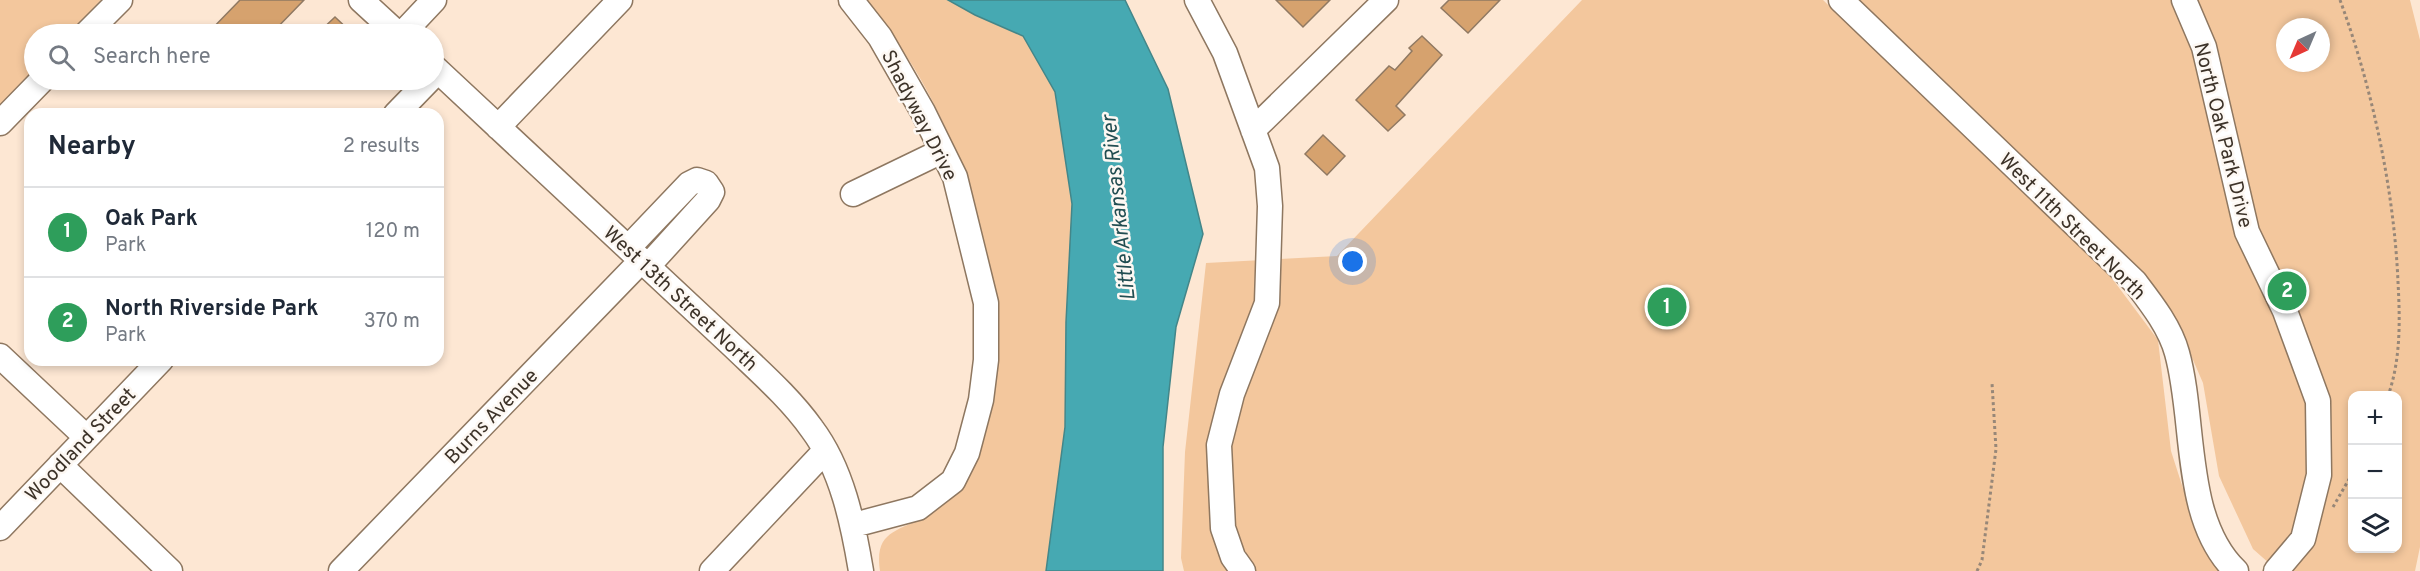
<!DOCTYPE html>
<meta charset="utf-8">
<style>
:root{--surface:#fff;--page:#f2f2f3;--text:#1f2937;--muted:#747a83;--line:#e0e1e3;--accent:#1a73e8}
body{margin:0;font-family:Overpass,sans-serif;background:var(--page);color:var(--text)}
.controls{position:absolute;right:18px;bottom:18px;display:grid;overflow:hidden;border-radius:12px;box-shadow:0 3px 9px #0003}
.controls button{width:54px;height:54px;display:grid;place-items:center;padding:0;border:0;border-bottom:2px solid var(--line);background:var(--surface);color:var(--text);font:30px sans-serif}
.compass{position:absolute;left:2276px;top:18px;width:54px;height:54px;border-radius:50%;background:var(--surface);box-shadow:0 3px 9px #0003;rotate:224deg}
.you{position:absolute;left:1353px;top:262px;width:21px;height:21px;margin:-15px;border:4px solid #fff;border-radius:50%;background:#1a73e8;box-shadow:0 0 0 9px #1a73e833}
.badge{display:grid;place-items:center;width:39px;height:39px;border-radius:50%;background:var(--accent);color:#fff;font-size:20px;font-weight:700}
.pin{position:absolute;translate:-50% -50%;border:3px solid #fff;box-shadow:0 2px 6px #0006}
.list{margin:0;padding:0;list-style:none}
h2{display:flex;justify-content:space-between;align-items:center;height:78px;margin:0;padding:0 24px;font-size:26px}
h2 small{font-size:20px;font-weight:400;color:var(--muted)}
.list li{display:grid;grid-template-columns:39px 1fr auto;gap:18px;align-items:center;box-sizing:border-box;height:90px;padding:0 24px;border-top:2px solid var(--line)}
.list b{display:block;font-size:22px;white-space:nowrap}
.list p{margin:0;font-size:20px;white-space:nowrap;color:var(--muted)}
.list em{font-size:20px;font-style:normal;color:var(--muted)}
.icon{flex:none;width:33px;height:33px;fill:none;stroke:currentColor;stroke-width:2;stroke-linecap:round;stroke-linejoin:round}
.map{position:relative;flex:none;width:2420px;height:571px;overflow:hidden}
.search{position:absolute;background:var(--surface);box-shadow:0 3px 9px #0003;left:24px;top:24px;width:420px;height:66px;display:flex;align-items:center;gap:15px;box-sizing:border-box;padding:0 21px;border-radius:33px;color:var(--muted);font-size:22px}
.panel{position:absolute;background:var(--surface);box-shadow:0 3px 9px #0003;left:24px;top:108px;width:420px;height:258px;border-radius:18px}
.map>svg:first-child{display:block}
.green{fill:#f3c79d;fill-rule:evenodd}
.water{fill:#46a9b2;stroke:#438689;stroke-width:1.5}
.building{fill:#d6a26e;stroke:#907962;stroke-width:1.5}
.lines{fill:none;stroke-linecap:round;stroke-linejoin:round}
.minor-casing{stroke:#8e7760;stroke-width:27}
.path{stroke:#978778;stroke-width:3;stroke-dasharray:3 3;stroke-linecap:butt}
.minor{stroke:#fff;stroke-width:24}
.labels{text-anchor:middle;stroke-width:5;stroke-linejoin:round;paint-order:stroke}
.street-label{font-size:20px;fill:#3d3329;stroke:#fdf8f3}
.water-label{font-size:21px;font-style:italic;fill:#214d51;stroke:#fdf8f3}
</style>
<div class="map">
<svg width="2420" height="571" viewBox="0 0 2420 571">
<rect width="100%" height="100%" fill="#fde7d3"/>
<path class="green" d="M 0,0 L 101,0 L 68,34 L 34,34 L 34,71 L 0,107 Z
M 861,0 L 948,0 L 975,15 L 1023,36 L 1055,92 L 1072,204 L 1066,322 L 1065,427 L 1046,571 L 880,571 C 874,530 898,532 926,516 C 941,508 958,495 967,481 C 979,463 986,432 990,412 C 995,389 999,363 998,340 C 995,247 958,135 907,57 C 894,37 877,18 861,0 Z
M 1582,0 L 1823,0 L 2108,273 L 2158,340 L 2171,451 L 2198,535 L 2223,571 L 1184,571 L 1181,558 L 1185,452 L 1206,263 L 1337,256 Z
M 1860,0 L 2410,0 L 2420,40 L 2420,547 L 2415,571 L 2278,571 L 2253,549 L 2219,476 L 2203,383 L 2184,339 L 2093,226 ZM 2285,27 L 2321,27 L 2321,63 L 2285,63 ZM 2352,396 L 2398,396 L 2398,548 L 2352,548 Z"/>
<path class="water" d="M 948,0 L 1125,0 L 1168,89 L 1203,234 L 1176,327 L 1163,447 L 1163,571 L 1046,571 L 1065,427 L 1066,322 L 1072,204 L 1055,92 L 1023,36 L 975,15 Z"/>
<path class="building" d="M 240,0 L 304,0 L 271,34 L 207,34 Z
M 1276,0 L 1330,0 L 1303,27 Z
M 1449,0 L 1500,0 L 1468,33 L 1441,8 Z
M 335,17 L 353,34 L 317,34 Z
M 1422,36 L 1442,55 L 1396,106 L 1405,115 L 1388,131 L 1356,100 L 1389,66 L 1395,70 L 1412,51 L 1409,48 Z
M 1323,135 L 1345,156 L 1327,175 L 1305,154 Z"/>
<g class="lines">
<defs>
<path id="minor" d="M 361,0 L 398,34
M 851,0 L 880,37 L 923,112 L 955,177 L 986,303 L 986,360 L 981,400 L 967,453 L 953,481 L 918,508 L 854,525
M 1197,0 L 1225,53 L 1267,168 L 1270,206 L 1267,303 L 1232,394 L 1219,445 L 1223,528 L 1233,557 L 1243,571
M 1841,0 L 2135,282 C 2151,303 2170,327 2177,353 C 2196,421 2182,519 2236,571
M 2184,0 L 2204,47 L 2247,232 L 2285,311 L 2318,401 L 2319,475 L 2303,539 L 2276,571
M 86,34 L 120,0
M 402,34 L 434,0
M 434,67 L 733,346 C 760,372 790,398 812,429 C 842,469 853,523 861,571
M 396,114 L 429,80
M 0,123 L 42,80
M 498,127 L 620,0
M 1253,130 L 1386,0
M 853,194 L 942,151
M 628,248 L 689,184 L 697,180 L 706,183 L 712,192 L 708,200 L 648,266
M 0,356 L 86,437
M 60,465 L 170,571
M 0,528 L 161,360
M 341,571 L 642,260
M 712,571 L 825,451"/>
</defs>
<use href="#minor" class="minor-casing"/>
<path class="path" d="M 2340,0 C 2372,87 2394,189 2398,282 C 2400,320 2401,359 2388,396
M 2333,507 L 2352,474
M 1977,571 L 1982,560 L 1996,449 L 1992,383"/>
<use href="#minor" class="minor"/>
</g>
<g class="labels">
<g class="street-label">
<text transform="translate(920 115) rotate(63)" y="7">Shadyway Drive</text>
<text transform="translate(2224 135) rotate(76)" y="7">North Oak Park Drive</text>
<text transform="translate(2073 226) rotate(45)" y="7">West 11th Street North</text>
<text transform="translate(681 298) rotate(43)" y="7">West 13th Street North</text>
<text transform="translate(491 416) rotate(-46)" y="7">Burns Avenue</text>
<text transform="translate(80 444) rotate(-46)" y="7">Woodland Street</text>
</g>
<g class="water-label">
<text transform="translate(1118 208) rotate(-96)" y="7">Little Arkansas River</text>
</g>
</g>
</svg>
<div class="controls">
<button>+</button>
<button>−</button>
<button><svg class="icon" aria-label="layers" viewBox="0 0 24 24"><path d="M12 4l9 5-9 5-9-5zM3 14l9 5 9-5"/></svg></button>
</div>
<svg class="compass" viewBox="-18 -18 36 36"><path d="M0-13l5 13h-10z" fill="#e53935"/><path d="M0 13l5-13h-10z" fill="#747a83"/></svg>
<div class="you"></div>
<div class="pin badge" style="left:1667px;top:307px;background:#2e9e5b">1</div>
<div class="pin badge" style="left:2287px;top:291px;background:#2e9e5b">2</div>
<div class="search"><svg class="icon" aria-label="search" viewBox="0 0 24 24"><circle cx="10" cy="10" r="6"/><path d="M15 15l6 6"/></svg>Search here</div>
<section class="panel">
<h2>Nearby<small>2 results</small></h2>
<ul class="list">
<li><span class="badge" style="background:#2e9e5b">1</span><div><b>Oak Park</b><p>Park</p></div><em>120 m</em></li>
<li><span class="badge" style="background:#2e9e5b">2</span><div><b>North Riverside Park</b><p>Park</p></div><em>370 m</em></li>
</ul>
</section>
</div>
